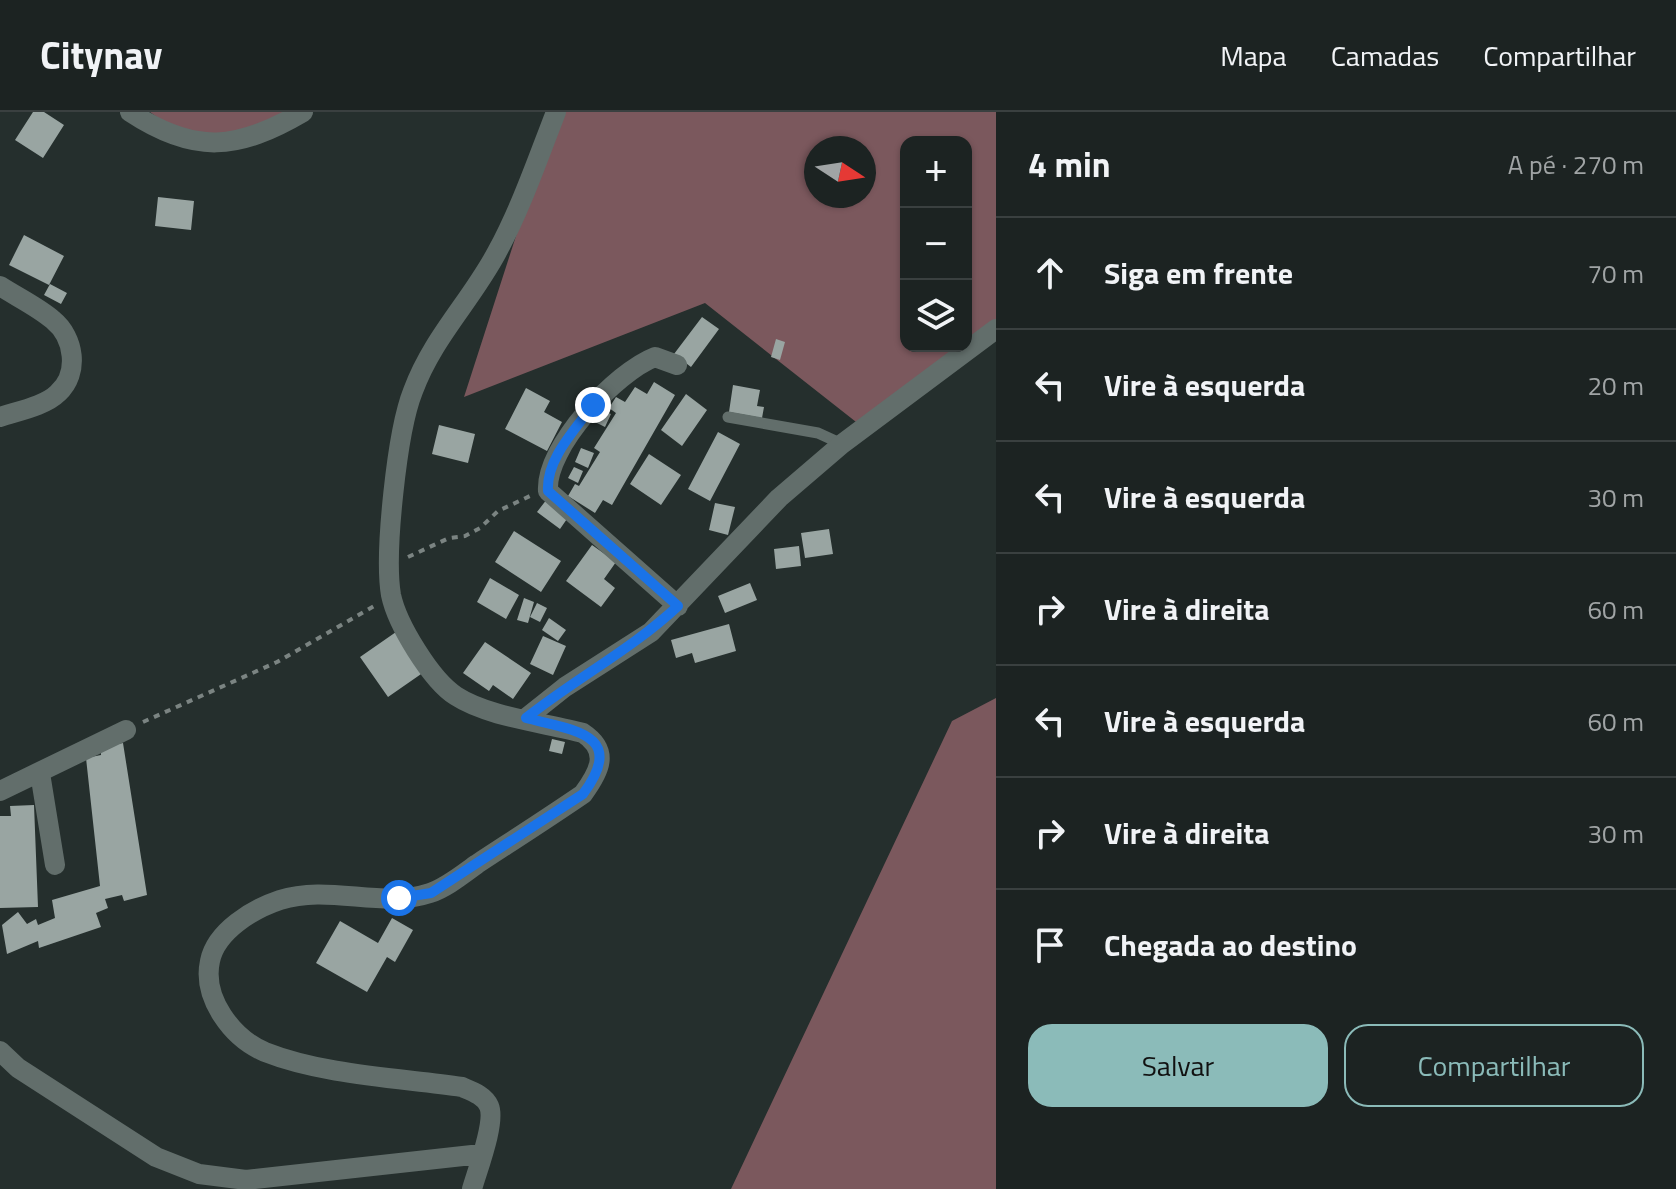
<!DOCTYPE html>
<html lang="pt">
<meta charset="utf-8">
<style>
:root{--surface:#1c2322;--page:#292f2f;--text:#f1f3f6;--muted:#a0a4a5;--line:#3a4040;--accent:#8bbbb9}
body{margin:0;font-family:"Titillium Web",sans-serif;background:var(--page);color:var(--text)}
.controls{position:absolute;right:24px;top:24px;display:grid;overflow:hidden;border-radius:16px;box-shadow:0 2px 6px #0004}
.controls button{width:72px;height:72px;display:grid;place-items:center;padding:0;border:0;border-bottom:2px solid var(--line);background:var(--surface);color:var(--text);font:40px sans-serif}
.compass{position:absolute;left:804px;top:24px;width:72px;height:72px;border-radius:50%;background:var(--surface);box-shadow:0 2px 6px #0004;rotate:102deg}
.stop{position:absolute;width:24px;height:24px;margin:-18px;border:6px solid #1a73e8;border-radius:50%;background:#fff}
.stop.end{background:#1a73e8;border-color:#fff;box-shadow:0 2px 8px #0008}
.list{margin:0;padding:0;list-style:none}
h2{display:flex;justify-content:space-between;align-items:center;height:104px;margin:0;padding:0 32px;font-size:34px}
h2 small{font-size:26px;font-weight:400;color:var(--muted)}
.list li{display:grid;grid-template-columns:52px 1fr auto;gap:24px;align-items:center;box-sizing:border-box;height:112px;padding:0 32px;border-top:2px solid var(--line)}
.list b{display:block;font-size:30px;white-space:nowrap}
.list em{font-size:26px;font-style:normal;color:var(--muted)}
.actions{display:flex;gap:16px;padding:24px 32px}
.actions a{flex:1;padding:18px 0;border:2px solid var(--accent);border-radius:24px;text-align:center;font-size:28px;color:var(--accent)}
.actions .main{background:var(--accent);color:#111}
.icon{flex:none;width:44px;height:44px;fill:none;stroke:currentColor;stroke-width:2;stroke-linecap:round;stroke-linejoin:round}
.map{position:relative;flex:none;width:996px;height:1077px;overflow:hidden}
header{display:flex;align-items:center;gap:48px;box-sizing:border-box;height:112px;padding:0 40px;background:var(--surface);border-bottom:2px solid var(--line)}
header strong{font-size:38px}
nav{display:flex;gap:44px;margin-inline-start:auto;font-size:28px}
main{display:flex}
aside{flex:1;background:var(--surface)}
.map>svg:first-child{display:block}
.forest{fill:#7b585d;fill-rule:evenodd}
.building{fill:#99a5a2}
.lines{fill:none;stroke-linecap:round;stroke-linejoin:round}
.path{stroke:#7b8482;stroke-width:4;stroke-dasharray:6 6;stroke-linecap:butt}
.lane{stroke:#626e6b;stroke-width:11}
.street{stroke:#626e6b;stroke-width:20}
.route{stroke:#1a73e8;stroke-width:10}
</style>
<header>
<strong>Citynav</strong>
<nav><a>Mapa</a><a>Camadas</a><a>Compartilhar</a></nav>
</header>
<main>
<div class="map">
<svg width="996" height="1077" viewBox="0 0 996 1077">
<rect width="100%" height="100%" fill="#252f2d"/>
<path class="forest" d="M 150,0 L 303,0 L 192,31 Z
M 556,0 L 996,0 L 996,208 L 928,269 L 865,317 L 705,191 L 464,285 ZM 906,30 L 966,30 L 966,234 L 906,234 ZM 816,36 L 864,36 L 864,84 L 816,84 Z
M 996,586 L 996,1077 L 731,1077 L 952,609 Z"/>
<path class="building" d="M 33,0 L 44,0 L 64,13 L 43,46 L 15,28 Z
M 158,85 L 194,89 L 191,118 L 155,114 Z
M 24,123 L 64,144 L 49,173 L 9,153 Z
M 50,172 L 67,181 L 61,192 L 44,183 Z
M 702,205 L 719,217 L 691,255 L 674,242 Z
M 776,227 L 785,230 L 780,248 L 771,245 Z
M 654,270 L 675,283 L 612,393 L 603,388 L 595,401 L 568,384 L 575,372 L 579,374 L 600,340 L 594,336 L 616,301 L 609,296 L 616,285 L 625,290 L 635,275 L 647,282 Z
M 733,273 L 760,278 L 757,294 L 764,295 L 762,306 L 729,300 Z
M 526,276 L 550,289 L 544,300 L 562,310 L 547,339 L 505,317 Z
M 686,282 L 707,298 L 682,334 L 661,318 Z
M 598,296 L 611,302 L 605,315 L 593,309 Z
M 439,313 L 475,322 L 468,351 L 432,342 Z
M 718,320 L 740,332 L 710,389 L 688,377 Z
M 581,336 L 594,341 L 588,356 L 575,350 Z
M 649,342 L 681,363 L 661,393 L 630,372 Z
M 574,355 L 583,359 L 578,371 L 568,366 Z
M 547,387 L 569,404 L 560,417 L 537,400 Z
M 715,391 L 735,395 L 728,423 L 709,418 Z
M 829,417 L 833,442 L 805,446 L 801,421 Z
M 514,419 L 561,449 L 541,480 L 495,450 Z
M 592,433 L 616,450 L 604,467 L 615,476 L 601,495 L 566,469 Z
M 799,434 L 801,454 L 776,457 L 774,437 Z
M 490,466 L 519,483 L 506,507 L 477,490 Z
M 750,471 L 757,488 L 725,501 L 718,484 Z
M 524,486 L 534,490 L 528,511 L 517,508 Z
M 537,491 L 547,496 L 540,510 L 530,505 Z
M 549,506 L 566,518 L 558,529 L 542,518 Z
M 729,512 L 736,539 L 695,551 L 692,541 L 676,546 L 671,528 Z
M 396,520 L 424,560 L 388,585 L 360,545 Z
M 543,524 L 566,534 L 553,563 L 530,552 Z
M 485,530 L 531,561 L 513,587 L 493,573 L 489,579 L 463,561 Z
M 552,627 L 565,630 L 562,642 L 549,639 Z
M 123,631 L 147,783 L 124,789 L 122,783 L 105,787 L 108,796 L 96,801 L 101,815 L 39,836 L 38,829 L 7,842 L 2,813 L 18,800 L 27,812 L 36,807 L 38,813 L 55,806 L 52,788 L 100,774 L 86,646 L 101,643 L 101,635 Z
M 34,693 L 38,795 L 0,796 L 0,704 L 11,704 L 10,694 Z
M 392,806 L 413,818 L 395,850 L 387,845 L 367,880 L 316,851 L 340,809 L 378,831 Z"/>
<g class="lines">
<path class="path" d="M 408,445 L 449,426 L 465,424 L 480,416 L 498,399 L 530,384
M 143,610 L 277,550 L 374,494"/>
<path class="lane" d="M 728,305 L 818,321 L 842,332"/>
<path class="street" d="M 130,0 C 195,43 238,38 303,0
M 0,174 C 17,185 38,195 53,208 C 74,225 80,261 58,281 C 45,294 18,299 0,305
M 677,253 L 655,245 C 616,260 545,335 548,379 L 678,494
M 526,606 L 565,575 L 651,520 L 779,386 L 842,332 L 996,217
M 40,661 L 55,753
M 0,679 L 126,618
M 0,939 L 18,956 L 156,1045 L 199,1062 L 246,1068 L 481,1042
M 472,1077 C 477,1059 496,1010 489,994 C 484,983 471,979 462,975 C 400,966 323,963 265,940 C 232,926 202,886 210,849 C 216,819 253,797 280,788 C 329,772 382,797 430,781 C 446,776 463,762 477,752 C 512,729 548,706 583,682 C 600,659 610,639 583,621 C 546,611 488,605 456,584 C 431,568 397,512 391,483 C 384,442 397,319 413,279 C 433,225 471,189 497,140 C 521,96 538,46 556,0"/>
</g>
<g class="lines">
<path class="route" d="M 399,786 L 431,781 L 583,682 C 628,622 573,618 526,606 C 575,567 632,537 678,494 L 548,379 C 546,347 575,318 593,293"/>
</g>
</svg>
<div class="controls">
<button>+</button>
<button>−</button>
<button><svg class="icon" aria-label="layers" viewBox="0 0 24 24"><path d="M12 4l9 5-9 5-9-5zM3 14l9 5 9-5"/></svg></button>
</div>
<svg class="compass" viewBox="-18 -18 36 36"><path d="M0-13l5 13h-10z" fill="#e53935"/><path d="M0 13l5-13h-10z" fill="#a0a4a5"/></svg>
<div class="stop" style="left:399px;top:786px"></div>
<div class="stop end" style="left:593px;top:293px"></div>
</div>
<aside>
<h2>4 min<small>A pé · 270 m</small></h2>
<ul class="list">
<li><svg class="icon" aria-label="ahead" viewBox="0 0 24 24"><path d="M12 20V5M6 11l6-6 6 6"/></svg><div><b>Siga em frente</b></div><em>70 m</em></li>
<li><svg class="icon" aria-label="left" viewBox="0 0 24 24"><path d="M17 20v-9H6M10 6l-5 5 5 5"/></svg><div><b>Vire à esquerda</b></div><em>20 m</em></li>
<li><svg class="icon" aria-label="left" viewBox="0 0 24 24"><path d="M17 20v-9H6M10 6l-5 5 5 5"/></svg><div><b>Vire à esquerda</b></div><em>30 m</em></li>
<li><svg class="icon" aria-label="right" viewBox="0 0 24 24"><path d="M7 20v-9h11M14 6l5 5-5 5"/></svg><div><b>Vire à direita</b></div><em>60 m</em></li>
<li><svg class="icon" aria-label="left" viewBox="0 0 24 24"><path d="M17 20v-9H6M10 6l-5 5 5 5"/></svg><div><b>Vire à esquerda</b></div><em>60 m</em></li>
<li><svg class="icon" aria-label="right" viewBox="0 0 24 24"><path d="M7 20v-9h11M14 6l5 5-5 5"/></svg><div><b>Vire à direita</b></div><em>30 m</em></li>
<li><svg class="icon" aria-label="arrive" viewBox="0 0 24 24"><path d="M6 21V4h12l-3 4 3 4H6"/></svg><div><b>Chegada ao destino</b></div></li>
</ul>
<div class="actions"><a class="main">Salvar</a><a>Compartilhar</a></div>
</aside>
</main>
